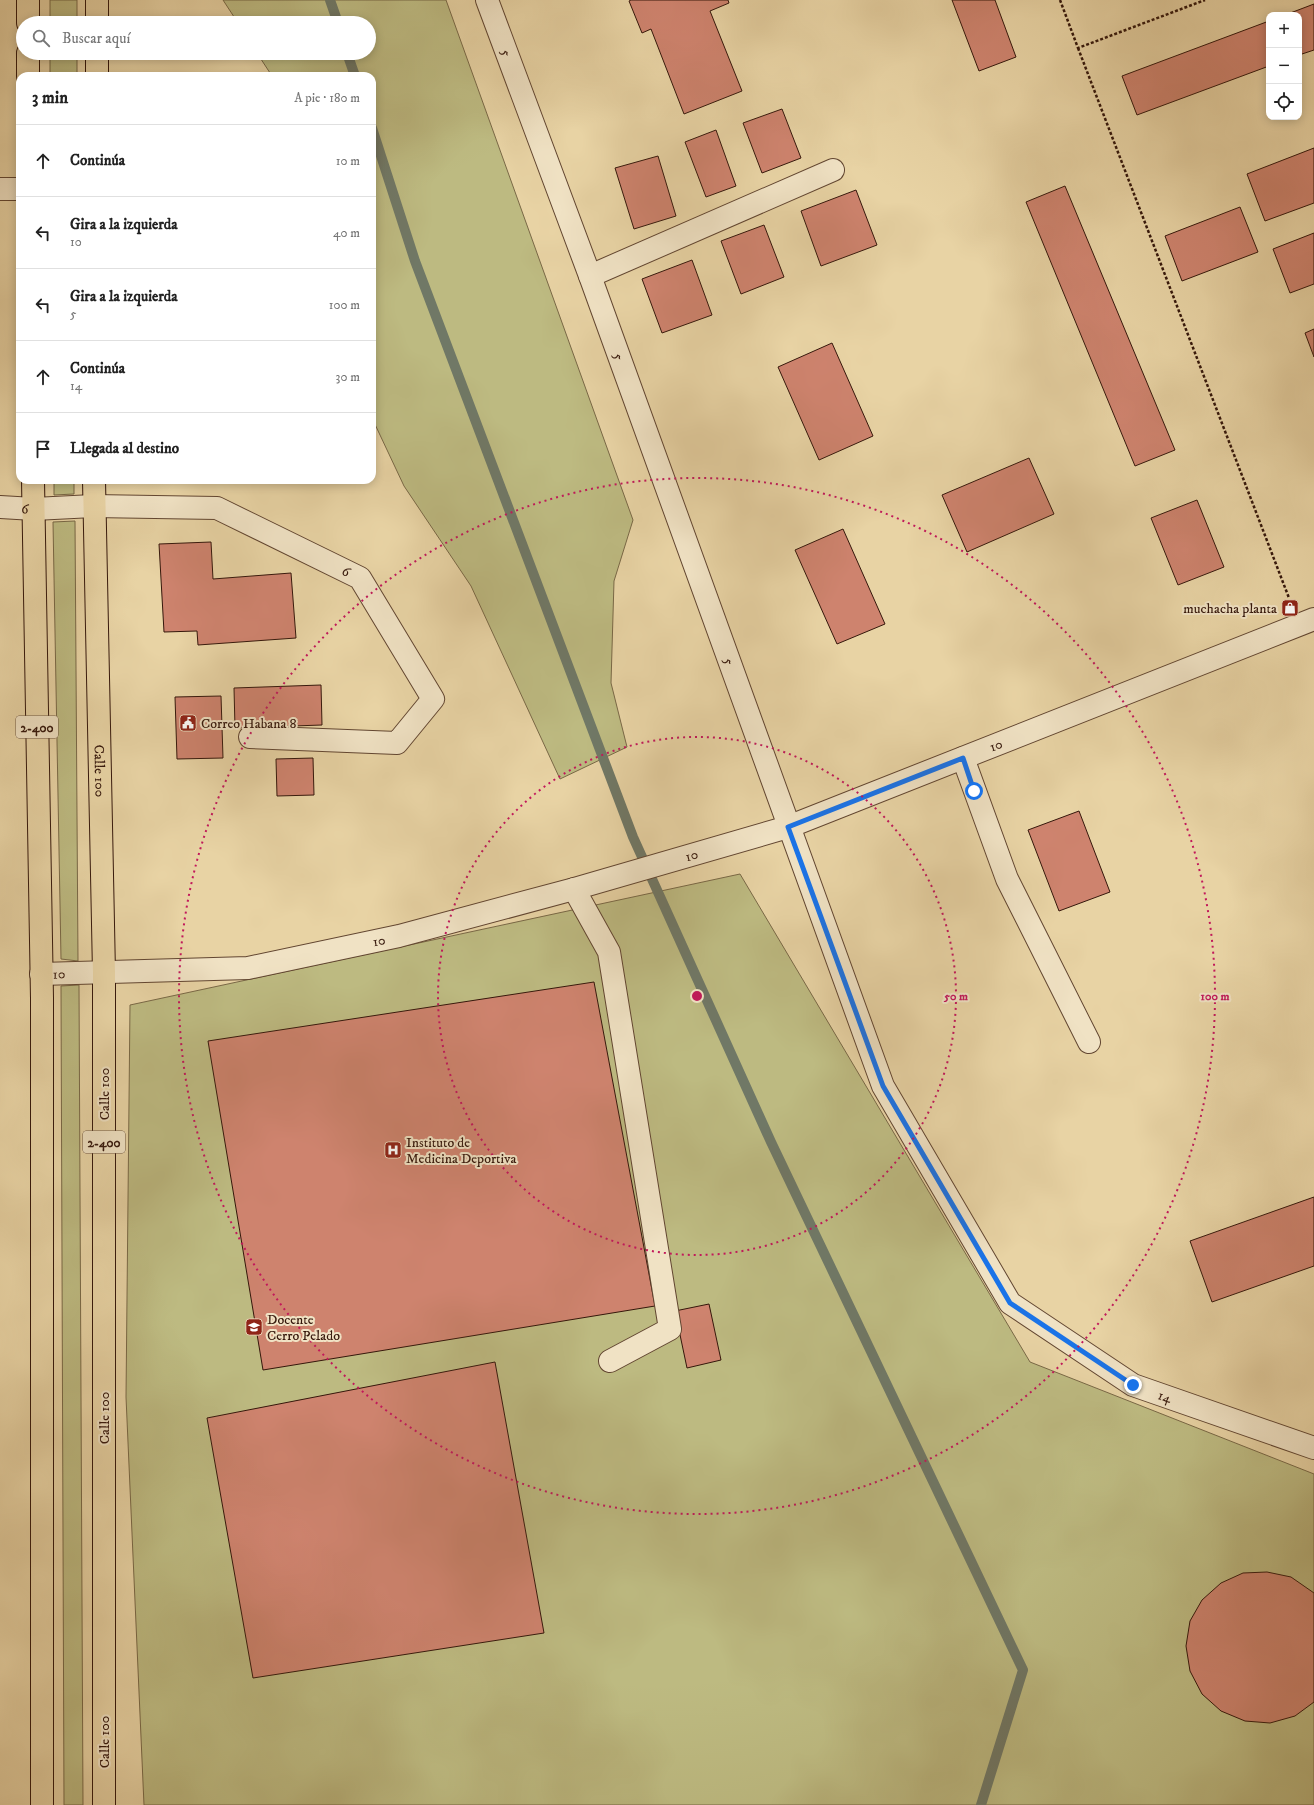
<!DOCTYPE html>
<html lang="es">
<meta charset="utf-8">
<style>
:root{--surface:#fff;--page:#f6f6f6;--text:#222;--muted:#767676;--line:#e0e0e0}
body{margin:0;font-family:"IM FELL DW Pica",serif;background:var(--page);color:var(--text)}
.controls{position:absolute;right:12px;top:12px;display:grid;overflow:hidden;border-radius:8px;box-shadow:0 2px 10px #0003}
.controls button{width:36px;height:36px;display:grid;place-items:center;padding:0;border:0;border-bottom:1px solid var(--line);background:var(--surface);color:var(--text);font:20px sans-serif}
.stop{position:absolute;width:12px;height:12px;margin:-9px;border:3px solid #1a73e8;border-radius:50%;background:#fff}
.stop.end{background:#1a73e8;border-color:#fff;box-shadow:0 1px 4px #0008}
.list{margin:0;padding:0;list-style:none}
h2{display:flex;justify-content:space-between;align-items:center;height:52px;margin:0;padding:0 16px;font-size:17px}
h2 small{font-size:13px;font-weight:400;color:var(--muted)}
.list li{display:grid;grid-template-columns:26px 1fr auto;gap:12px;align-items:center;box-sizing:border-box;height:72px;padding:0 16px;border-top:1px solid var(--line)}
.list b{display:block;font-size:15px;white-space:nowrap}
.list p{margin:0;font-size:13px;white-space:nowrap;color:var(--muted)}
.list em{font-size:13px;font-style:normal;color:var(--muted)}
.icon{flex:none;width:22px;height:22px;fill:none;stroke:currentColor;stroke-width:2;stroke-linecap:round;stroke-linejoin:round}
.map{position:relative;flex:none;width:1314px;height:1805px;overflow:hidden}
.search{position:absolute;background:var(--surface);box-shadow:0 2px 10px #0003;left:16px;top:16px;width:360px;height:44px;display:flex;align-items:center;gap:10px;box-sizing:border-box;padding:0 14px;border-radius:22px;color:var(--muted);font-size:15px}
.panel{position:absolute;background:var(--surface);box-shadow:0 2px 10px #0003;left:16px;top:72px;width:360px;height:412px;border-radius:12px}
.map>svg:first-child{display:block}
.green{fill:#bdba81;stroke:#796846}
.lines{fill:none;stroke-linecap:round;stroke-linejoin:round}
.stream{stroke:#707866;stroke-width:10}
.building{fill:#ce836e;stroke:#35170b}
.minor-casing{stroke:#624631;stroke-width:24}
.highway-casing{stroke:#35170b;stroke-width:24}
.path{stroke:#35170b;stroke-width:2.5;stroke-dasharray:3 2;stroke-linecap:butt}
.minor{stroke:#f0e2c4;stroke-width:22}
.highway{stroke:#e8d3a4;stroke-width:22}
.route{stroke:#1a73e8;stroke-width:5}
.ring{fill:none;stroke:#c2185b;stroke-width:2;stroke-dasharray:2 4}
.labels{text-anchor:middle;stroke-width:4;stroke-linejoin:round;paint-order:stroke}
.shield{fill:#f0e2c4;stroke:#6d5442;stroke-width:1}
.shield-label{font-size:13px;font-weight:bold;fill:#35170b}
.street-label{font-size:14px;fill:#35170b;stroke:#f0e2c4}
.poi-label{font-size:14px;fill:#35170b;stroke:#f0e2c4;text-anchor:start}
.centre{fill:#c2185b;stroke:#f0e2c4;stroke-width:2}
.ring-label{font-size:12px;text-anchor:middle;font-weight:bold;fill:#c2185b;stroke:#f0e2c4;stroke-width:4;stroke-linejoin:round;paint-order:stroke}
</style>
<div class="map">
<svg width="1314" height="1805" viewBox="0 0 1314 1805">
<rect width="100%" height="100%" fill="#e8d3a4"/>
<filter id="stains"><feTurbulence type="fractalNoise" baseFrequency=".005" numOctaves="4"/><feColorMatrix values="0 0 0 0 .2 0 0 0 0 .09 0 0 0 0 .02 0 0 0 .5 -.17"/></filter>
<radialGradient id="worn" r=".72"><stop offset=".6" stop-color="#630" stop-opacity="0"/><stop offset="1" stop-color="#630" stop-opacity=".3"/></radialGradient>
<path class="green" d="M 50,0 L 77,0 L 77,23 L 50,23 Z
M 223,0 L 446,0 L 633,520 L 614,581 L 611,683 L 627,747 L 560,779 L 471,586 L 404,486 L 372,418 L 372,76 L 272,76 L 257,53 L 369,53 L 369,23 L 238,23 Z
M 50,53 L 77,53 L 77,76 L 50,76 Z
M 54,480 L 74,480 L 74,494 L 54,495 Z
M 75,521 L 78,961 L 61,959 L 53,522 Z
M 740,874 L 1030,1362 L 1314,1474 L 1314,1805 L 144,1805 L 126,1397 L 130,1005 Z
M 79,985 L 83,1805 L 64,1805 L 61,986 Z"/>
<g class="lines">
<path class="stream" d="M 330,0 L 338,23
M 347,53 L 355,76
M 372,128 L 415,261 L 633,837 L 771,1142 L 1023,1670 L 981,1805"/>
</g>
<path class="building" d="M 631,0 L 728,0 L 729,3 L 710,11 L 742,91 L 684,114 L 651,29 L 642,33 L 629,1 Z
M 952,0 L 995,0 L 1016,57 L 979,71 Z
M 1314,4 L 1314,50 L 1299,55 L 1299,15 L 1285,15 Z
M 1269,21 L 1269,66 L 1137,115 L 1122,76 Z
M 782,109 L 801,158 L 762,173 L 743,123 Z
M 716,130 L 736,186 L 706,197 L 685,142 Z
M 1314,148 L 1314,203 L 1265,221 L 1247,174 Z
M 658,156 L 676,216 L 634,229 L 615,168 Z
M 1065,186 L 1175,450 L 1135,466 L 1026,202 Z
M 856,190 L 877,245 L 821,266 L 801,211 Z
M 1240,207 L 1258,252 L 1182,281 L 1165,236 Z
M 764,225 L 784,277 L 741,294 L 721,241 Z
M 1314,233 L 1314,284 L 1290,293 L 1273,249 Z
M 692,260 L 712,315 L 662,333 L 642,279 Z
M 1314,329 L 1314,357 L 1305,333 Z
M 832,343 L 873,436 L 819,460 L 778,367 Z
M 1029,458 L 1054,514 L 967,552 L 942,495 Z
M 1197,500 L 1224,567 L 1178,585 L 1151,518 Z
M 843,529 L 885,624 L 837,644 L 795,550 Z
M 211,542 L 213,579 L 291,573 L 296,638 L 198,645 L 197,631 L 164,632 L 159,544 Z
M 321,685 L 322,725 L 235,728 L 234,688 Z
M 221,696 L 223,758 L 177,759 L 175,697 Z
M 313,758 L 314,795 L 277,796 L 276,759 Z
M 1079,811 L 1110,892 L 1059,911 L 1028,830 Z
M 594,982 L 655,1306 L 263,1370 L 208,1041 Z
M 1314,1197 L 1314,1266 L 1212,1302 L 1190,1241 Z
M 709,1304 L 721,1360 L 687,1368 L 675,1311 Z
M 495,1362 L 544,1633 L 253,1678 L 207,1418 Z
M 1267,1572 L 1291,1577 L 1314,1593 L 1314,1702 L 1295,1716 L 1270,1723 L 1245,1721 L 1221,1711 L 1202,1694 L 1190,1671 L 1186,1646 L 1190,1621 L 1202,1600 L 1221,1583 L 1243,1573 Z"/>
<g class="lines">
<defs>
<g id="minor">
<path id="s1" d="M 487,0 L 590,276 L 883,1086 L 1010,1303 L 1133,1385 L 1314,1448"/>
<path d="M 0,189 L 20,189"/>
<path d="M 590,276 L 833,170"/>
<path id="s2" d="M 0,507 L 34,509 L 93,506 L 217,508 L 360,578 L 433,699 L 397,743 L 250,737"/>
<path d="M 963,758 L 1007,879 L 1089,1042"/>
<path d="M 574,889 L 609,952 L 670,1329 L 610,1361"/>
<path id="s3" d="M 41,974 L 248,968 L 399,936 L 574,889 L 788,827 L 1314,619"/>
</g>
<g id="highway">
<path d="M 28,0 L 28,23"/>
<path d="M 97,23 L 97,0"/>
<path d="M 28,53 L 28,76"/>
<path d="M 97,76 L 97,53"/>
<path d="M 33,480 L 42,998 L 42,1805"/>
<path id="s4" d="M 94,480 L 104,973 L 104,1805"/>
</g>
</defs>
<use href="#minor" class="minor-casing"/>
<use href="#highway" class="highway-casing"/>
<path class="path" d="M 1060,0 L 1078,48 L 1205,0
M 1078,48 L 1289,598"/>
<use href="#minor" class="minor"/>
<use href="#highway" class="highway"/>
</g>
<g class="lines">
<path class="route" d="M 974,791 L 963,758 L 788,827 L 883,1086 L 1010,1303 L 1133,1385"/>
</g>
<g class="ring">
<circle cx="697" cy="996" r="259"/>
<circle cx="697" cy="996" r="518"/>
</g>
<defs>
<symbol id="shop-square" viewBox="-11 -11 22 22"><rect x="-9" y="-9" width="18" height="18" rx="4" fill="#8f2418" stroke="#f0e2c4"/><path d="M-5-2.5h2.3a2.7 3.5 0 0 1 5.4 0H5L5.5 6h-11ZM-1.5-2.5h3a1.5 2.3 0 0 0-3 0Z" fill="#fff"/></symbol>
<symbol id="civic-square" viewBox="-11 -11 22 22"><rect x="-9" y="-9" width="18" height="18" rx="4" fill="#8f2418" stroke="#f0e2c4"/><path d="M-.6-6.5H3V-4.5H.6V-3L4-1V1h2V6H-6V1h2V-1L-.6-3ZM-1.2 2.5V6h2.4V2.5Z" fill="#fff"/></symbol>
<symbol id="hospital-square" viewBox="-11 -11 22 22"><rect x="-9" y="-9" width="18" height="18" rx="4" fill="#8f2418" stroke="#f0e2c4"/><path d="M-5-5h3v3.5h4V-5h3V5h-3V1.5h-4V5h-3Z" fill="#fff"/></symbol>
<symbol id="school-square" viewBox="-11 -11 22 22"><rect x="-9" y="-9" width="18" height="18" rx="4" fill="#8f2418" stroke="#f0e2c4"/><path d="M0-5L7-2L0 1L-7-2ZM-4 1L0 2.5L4 1V4Q0 6-4 4Z" fill="#fff"/></symbol>
</defs>
<g fill-rule="evenodd">
<use href="#shop-square" x="1280" y="598" width="20" height="20"/>
<use href="#civic-square" x="178" y="713" width="20" height="20"/>
<use href="#hospital-square" x="383" y="1140" width="20" height="20"/>
<use href="#school-square" x="244" y="1317" width="20" height="20"/>
</g>
<g class="labels">
<g class="shield">
<rect x="16" y="716" width="42" height="22" rx="3"/>
<rect x="83" y="1131" width="42" height="22" rx="3"/>
</g>
<g class="shield-label">
<text x="37" y="732">2-400</text>
<text x="104" y="1147">2-400</text>
</g>
<g class="street-label">
<text dy="5" stroke="none"><textPath href="#s1" startOffset="56">5</textPath></text>
<text dy="5" stroke="none"><textPath href="#s1" startOffset="380">5</textPath></text>
<text dy="5" stroke="none"><textPath href="#s2" startOffset="25">6</textPath></text>
<text dy="5" stroke="none"><textPath href="#s2" startOffset="361">6</textPath></text>
<text dy="5" stroke="none"><textPath href="#s1" startOffset="704">5</textPath></text>
<text dy="5" stroke="none"><textPath href="#s3" startOffset="989">10</textPath></text>
<text dy="5" stroke="none"><textPath href="#s4" startOffset="291">Calle 100</textPath></text>
<text dy="5" stroke="none"><textPath href="#s3" startOffset="665">10</textPath></text>
<text dy="5" stroke="none"><textPath href="#s3" startOffset="341">10</textPath></text>
<text dy="5" stroke="none"><textPath href="#s3" startOffset="18">10</textPath></text>
<text transform="translate(104 1094) rotate(-90)" y="5">Calle 100</text>
<text dy="5" stroke="none"><textPath href="#s1" startOffset="1589">14</textPath></text>
<text transform="translate(104 1418) rotate(-90)" y="5">Calle 100</text>
<text transform="translate(104 1742) rotate(-90)" y="5">Calle 100</text>
</g>
<g class="poi-label">
<text x="1277" y="613" text-anchor="end">muchacha planta</text>
<text x="201" y="728">Correo Habana 8</text>
<text x="406" y="1147">Instituto de<tspan x="406" dy="16">Medicina Deportiva</tspan></text>
<text x="267" y="1324">Docente<tspan x="267" dy="16">Cerro Pelado</tspan></text>
</g>
</g>
<circle cx="697" cy="996" r="6" class="centre"/>
<g class="ring-label">
<text x="956" y="1000">50 m</text>
<text x="1215" y="1000">100 m</text>
</g>
<rect width="100%" height="100%" filter="url(#stains)"/>
<rect width="100%" height="100%" fill="url(#worn)"/>
</svg>
<div class="controls">
<button>+</button>
<button>−</button>
<button><svg class="icon" aria-label="locate" viewBox="0 0 24 24"><circle cx="12" cy="12" r="6"/><path d="M12 2v4M12 18v4M2 12h4M18 12h4"/></svg></button>
</div>
<div class="stop" style="left:974px;top:791px"></div>
<div class="stop end" style="left:1133px;top:1385px"></div>
<div class="search"><svg class="icon" aria-label="search" viewBox="0 0 24 24"><circle cx="10" cy="10" r="6"/><path d="M15 15l6 6"/></svg>Buscar aquí</div>
<section class="panel">
<h2>3 min<small>A pie · 180 m</small></h2>
<ul class="list">
<li><svg class="icon" aria-label="ahead" viewBox="0 0 24 24"><path d="M12 20V5M6 11l6-6 6 6"/></svg><div><b>Continúa</b></div><em>10 m</em></li>
<li><svg class="icon" aria-label="left" viewBox="0 0 24 24"><path d="M17 20v-9H6M10 6l-5 5 5 5"/></svg><div><b>Gira a la izquierda</b><p>10</p></div><em>40 m</em></li>
<li><svg class="icon" aria-label="left" viewBox="0 0 24 24"><path d="M17 20v-9H6M10 6l-5 5 5 5"/></svg><div><b>Gira a la izquierda</b><p>5</p></div><em>100 m</em></li>
<li><svg class="icon" aria-label="ahead" viewBox="0 0 24 24"><path d="M12 20V5M6 11l6-6 6 6"/></svg><div><b>Continúa</b><p>14</p></div><em>30 m</em></li>
<li><svg class="icon" aria-label="arrive" viewBox="0 0 24 24"><path d="M6 21V4h12l-3 4 3 4H6"/></svg><div><b>Llegada al destino</b></div></li>
</ul>
</section>
</div>
